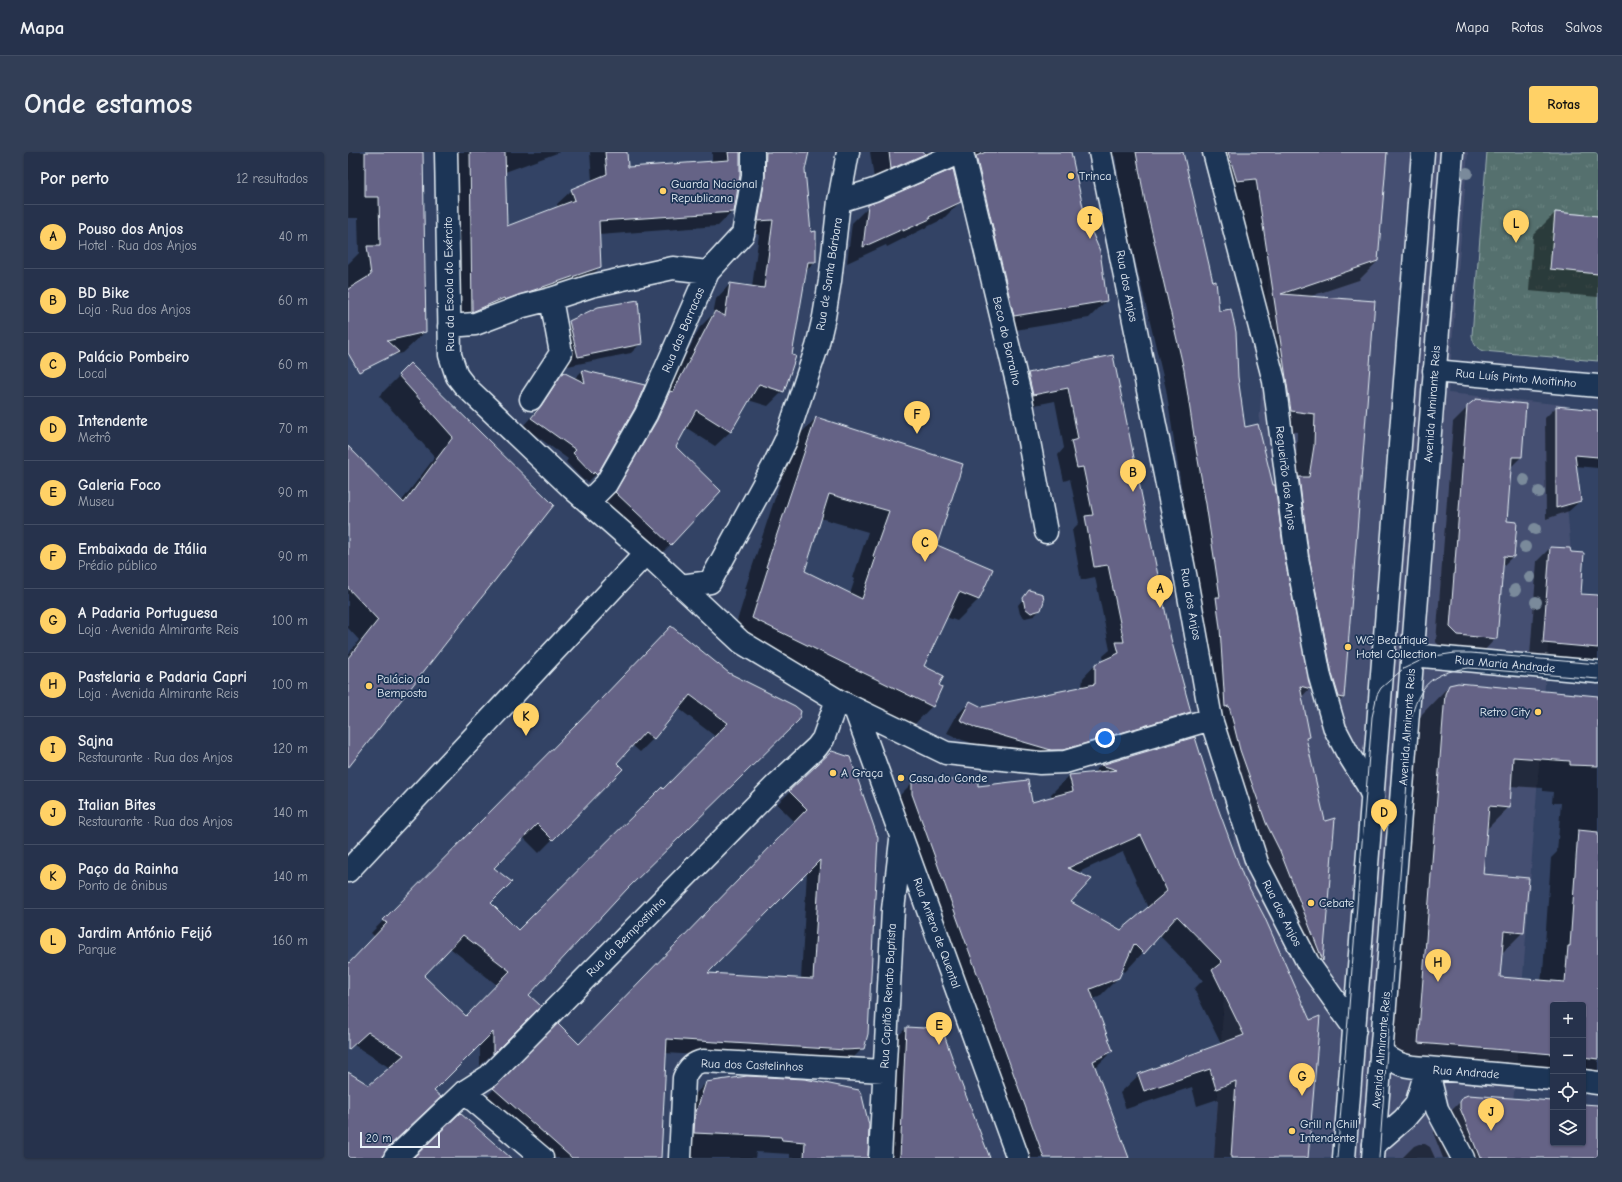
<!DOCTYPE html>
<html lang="pt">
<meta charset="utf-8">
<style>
:root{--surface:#26324c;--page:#323e56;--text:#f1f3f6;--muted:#a4aab5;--line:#424d64;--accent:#ffd166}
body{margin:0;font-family:"Comic Neue",sans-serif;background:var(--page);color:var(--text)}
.controls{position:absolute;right:12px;bottom:12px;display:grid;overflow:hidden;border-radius:4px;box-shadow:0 1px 3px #0004}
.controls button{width:36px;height:36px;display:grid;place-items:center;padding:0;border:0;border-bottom:1px solid var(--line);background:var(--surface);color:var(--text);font:20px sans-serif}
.scale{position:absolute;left:12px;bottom:10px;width:80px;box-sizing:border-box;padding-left:4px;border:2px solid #e8f1f8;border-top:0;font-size:11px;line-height:14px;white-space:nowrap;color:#e8f1f8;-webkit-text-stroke:3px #1d3557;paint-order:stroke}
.you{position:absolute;left:757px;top:586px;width:14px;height:14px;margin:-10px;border:3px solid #fff;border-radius:50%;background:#1a73e8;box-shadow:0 0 0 6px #1a73e833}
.badge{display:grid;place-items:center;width:26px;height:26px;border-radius:50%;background:var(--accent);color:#111;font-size:13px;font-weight:700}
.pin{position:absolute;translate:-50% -33px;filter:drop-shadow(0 1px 2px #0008)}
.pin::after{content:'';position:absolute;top:21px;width:14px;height:12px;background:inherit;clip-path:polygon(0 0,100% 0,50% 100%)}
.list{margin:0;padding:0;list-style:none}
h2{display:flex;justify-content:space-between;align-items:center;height:52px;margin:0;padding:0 16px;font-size:17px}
h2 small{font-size:13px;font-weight:400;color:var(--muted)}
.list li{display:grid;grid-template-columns:26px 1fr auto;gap:12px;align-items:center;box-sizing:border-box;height:64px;padding:0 16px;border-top:1px solid var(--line)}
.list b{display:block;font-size:15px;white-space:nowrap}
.list p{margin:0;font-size:13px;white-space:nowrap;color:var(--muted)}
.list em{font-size:13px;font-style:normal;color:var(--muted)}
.icon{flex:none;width:22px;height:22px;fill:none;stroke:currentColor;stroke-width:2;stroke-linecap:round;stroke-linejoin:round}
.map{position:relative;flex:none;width:1250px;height:1006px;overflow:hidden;border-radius:4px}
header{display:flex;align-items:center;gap:24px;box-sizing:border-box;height:56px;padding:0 20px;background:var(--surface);border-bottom:1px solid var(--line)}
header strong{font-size:19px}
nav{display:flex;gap:22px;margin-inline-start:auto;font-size:14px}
.intro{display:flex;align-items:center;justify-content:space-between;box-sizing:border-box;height:96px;padding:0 24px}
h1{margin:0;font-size:28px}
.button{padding:10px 18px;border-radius:4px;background:var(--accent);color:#111;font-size:14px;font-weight:700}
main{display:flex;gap:24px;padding:0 24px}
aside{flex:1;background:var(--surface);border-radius:4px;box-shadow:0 1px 3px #0004}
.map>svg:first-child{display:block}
.built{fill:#455072}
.park{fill:url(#park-tufts);stroke:#9eb0b3}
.shadow{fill:#0007;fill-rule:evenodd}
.building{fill:#656486;stroke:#e8f1f8;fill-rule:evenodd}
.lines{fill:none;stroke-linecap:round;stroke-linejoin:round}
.minor-casing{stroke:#e8f1f8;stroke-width:25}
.major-casing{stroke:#e8f1f8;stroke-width:25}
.minor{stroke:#1d3557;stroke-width:22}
.major{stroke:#1d3557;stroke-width:22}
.tram{stroke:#e8f1f8;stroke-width:1}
.tree{fill:#7a8a9b}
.poi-dot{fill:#ffd166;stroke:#1d3557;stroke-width:1.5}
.labels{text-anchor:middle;stroke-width:3.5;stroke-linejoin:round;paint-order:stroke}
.poi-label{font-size:12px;fill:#e8f1f8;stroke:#1d3557;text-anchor:start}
.street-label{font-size:12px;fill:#e8f1f8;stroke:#1d3557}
</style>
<header>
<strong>Mapa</strong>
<nav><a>Mapa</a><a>Rotas</a><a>Salvos</a></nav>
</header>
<div class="intro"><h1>Onde estamos</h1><a class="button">Rotas</a></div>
<main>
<aside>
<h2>Por perto<small>12 resultados</small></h2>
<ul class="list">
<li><span class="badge">A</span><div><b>Pouso dos Anjos</b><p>Hotel · Rua dos Anjos</p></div><em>40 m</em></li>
<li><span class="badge">B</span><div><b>BD Bike</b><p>Loja · Rua dos Anjos</p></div><em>60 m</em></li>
<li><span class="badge">C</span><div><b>Palácio Pombeiro</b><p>Local</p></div><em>60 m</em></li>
<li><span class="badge">D</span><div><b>Intendente</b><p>Metrô</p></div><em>70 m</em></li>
<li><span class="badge">E</span><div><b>Galeria Foco</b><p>Museu</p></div><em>90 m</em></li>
<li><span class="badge">F</span><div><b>Embaixada de Itália</b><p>Prédio público</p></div><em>90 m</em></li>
<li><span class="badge">G</span><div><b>A Padaria Portuguesa</b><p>Loja · Avenida Almirante Reis</p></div><em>100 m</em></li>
<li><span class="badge">H</span><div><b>Pastelaria e Padaria Capri</b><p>Loja · Avenida Almirante Reis</p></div><em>100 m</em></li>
<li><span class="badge">I</span><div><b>Sajna</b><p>Restaurante · Rua dos Anjos</p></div><em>120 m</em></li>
<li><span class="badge">J</span><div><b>Italian Bites</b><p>Restaurante · Rua dos Anjos</p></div><em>140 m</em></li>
<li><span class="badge">K</span><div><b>Paço da Rainha</b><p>Ponto de ônibus</p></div><em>140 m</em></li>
<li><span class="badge">L</span><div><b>Jardim António Feijó</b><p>Parque</p></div><em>160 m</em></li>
</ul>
</aside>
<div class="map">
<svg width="1250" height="1006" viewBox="0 0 1250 1006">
<defs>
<pattern id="park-tufts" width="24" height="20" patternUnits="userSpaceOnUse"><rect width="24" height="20" fill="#54706e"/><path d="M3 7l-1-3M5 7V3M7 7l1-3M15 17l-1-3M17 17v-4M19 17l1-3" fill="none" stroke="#6d8583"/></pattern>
</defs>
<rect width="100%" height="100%" fill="#334365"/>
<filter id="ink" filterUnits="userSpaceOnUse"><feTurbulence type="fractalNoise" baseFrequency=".025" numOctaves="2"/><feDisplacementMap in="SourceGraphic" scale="8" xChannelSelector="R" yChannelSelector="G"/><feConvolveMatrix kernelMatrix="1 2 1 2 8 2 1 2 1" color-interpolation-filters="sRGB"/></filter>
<g filter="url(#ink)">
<path class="built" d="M 928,0 L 1120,0 L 1100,241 L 1217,253 L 1227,303 L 1233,349 L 1219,354 L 1223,400 L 1236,401 L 1229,494 L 1200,492 L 1168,917 L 1160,1006 L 866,1006 Z"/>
<path class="park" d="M 1139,0 L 1250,0 L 1250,64 L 1207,60 L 1202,117 L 1250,122 L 1250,209 L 1135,199 C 1127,196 1125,190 1124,183 Z"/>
<path class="shadow" d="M 0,0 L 74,0 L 77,180 L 55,201 L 20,209 L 0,196 L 0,112 L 11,101 L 10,66 L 0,66 Z
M 107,0 L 212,0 L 157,20 L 158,76 L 210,56 L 209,52 L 224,38 L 244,29 L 242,0 L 278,0 L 279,16 L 364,10 L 364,0 L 460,0 L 456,18 L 467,110 L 458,119 L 435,239 L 420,254 L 400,248 L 382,280 L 367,294 L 337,275 L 326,295 L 323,392 L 308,407 L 253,355 L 315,248 L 352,175 L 365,162 L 368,147 L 382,132 L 404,135 L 411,82 L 396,83 L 396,4 L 392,2 L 385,59 L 370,74 L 251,83 L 252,115 L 237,130 L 110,174 Z
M 522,0 L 722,0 L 736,65 L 758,149 L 741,166 L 649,181 L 606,8 L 527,33 Z
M 752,0 L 834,0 L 871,160 L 889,225 L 897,276 L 936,408 L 961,537 L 953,546 L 961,585 L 958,588 L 976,670 L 986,668 L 974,808 L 956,826 L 873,617 L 853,462 L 818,237 L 778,70 L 767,4 L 753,8 Z
M 855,0 L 1038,0 L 1030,109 L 1011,128 L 960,145 L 1026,150 L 995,546 L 977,565 L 948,313 L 949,280 L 924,278 L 890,46 L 870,47 Z
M 612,50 L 595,67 L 539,95 L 538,93 L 499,111 L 504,71 L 521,54 Z
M 1207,61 L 1250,65 L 1250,145 L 1181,139 L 1185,83 Z
M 222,170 L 293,191 L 283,201 L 220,214 L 212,180 Z
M 765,204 L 822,487 L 842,559 L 829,573 L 690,611 L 614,588 L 599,581 L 609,563 L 622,550 L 634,556 L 734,536 L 735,526 L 748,512 L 756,509 L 755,504 L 762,498 L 747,425 L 733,428 L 724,378 L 731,371 L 722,327 L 716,329 L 710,303 L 716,296 L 707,249 L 672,256 L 667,235 L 680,222 Z
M 62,213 L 205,353 L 0,614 L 0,503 L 11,488 L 0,476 L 0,296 L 53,350 L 87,305 L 31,244 Z
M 234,219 L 296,234 L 248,322 L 240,330 L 237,328 L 236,329 L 218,310 L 220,307 L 175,274 L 185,263 L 207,230 L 216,222 L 226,227 Z
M 1120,255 L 1173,305 L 1162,316 L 1158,370 L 1165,404 L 1154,415 L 1148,486 L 1134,501 L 1095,498 L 1088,490 L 1105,270 Z
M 1208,255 L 1250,259 L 1250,316 L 1227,314 L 1232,349 L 1221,359 L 1198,367 L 1197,266 Z
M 468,266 L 588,394 L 643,417 L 630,448 L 609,469 L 598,465 L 575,515 L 589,534 L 584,554 L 563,576 L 383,488 L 399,437 L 397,437 L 446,288 ZM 472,366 L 520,380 L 505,426 L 507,427 L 502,442 L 455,420 Z
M 1202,396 L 1232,443 L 1250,444 L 1250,509 L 1182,504 L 1189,409 Z
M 681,440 L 692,458 L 686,464 L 677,466 L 672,462 L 670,453 Z
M 380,522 L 447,555 L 180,843 L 191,854 L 132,914 L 132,892 L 85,939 L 37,998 L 34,1006 L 0,1006 L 0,921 L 21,935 L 42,916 L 6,893 L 0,898 L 0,813 L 27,785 L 23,781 L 216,586 ZM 330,556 L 368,585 L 315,638 L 170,780 L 141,751 L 145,716 L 175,685 L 191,701 L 274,617 L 268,612 L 284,593 L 292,600 L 305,587 ZM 102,796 L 149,833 L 117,865 L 74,824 Z
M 1101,534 L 1250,545 L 1250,935 L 1235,934 L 1235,853 L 1205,853 L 1205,931 L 1043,917 L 1070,570 L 1074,562 ZM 1162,634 L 1195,636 L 1195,639 L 1205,640 L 1204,651 L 1213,651 L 1209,700 L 1203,706 L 1195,820 L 1194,822 L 1193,829 L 1151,826 L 1153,802 L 1175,780 L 1134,723 L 1138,678 L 1161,655 Z
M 846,586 L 959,1006 L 866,1006 L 870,947 L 849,954 L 844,935 L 778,957 L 772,941 L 791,923 L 873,892 L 846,837 L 855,828 L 811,783 L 777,820 L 774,817 L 770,826 L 751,845 L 745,847 L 764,899 L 747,916 L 780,1006 L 671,1006 L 546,649 L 564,631 L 629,635 L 683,651 L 704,646 L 703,642 L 721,624 L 745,621 L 753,613 ZM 775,700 L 800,756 L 773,779 L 721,750 L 729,721 Z
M 501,606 L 515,896 L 502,909 L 484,911 L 317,901 L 312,1006 L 197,1006 L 133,950 L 210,873 L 231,893 L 447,670 L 429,652 L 442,640 ZM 459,719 L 453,827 L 358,822 Z
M 558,876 L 611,929 L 640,1006 L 540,1006 L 545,889 Z
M 358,931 L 519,1006 L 442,1006 L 442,1002 L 408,1000 L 407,1006 L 340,1006 L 345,944 Z
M 1116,946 L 1205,951 L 1205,991 L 1235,991 L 1235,953 L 1250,955 L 1250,1006 L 1095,1006 L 1086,983 L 1086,978 L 1089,973 Z
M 1071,992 L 1077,992 L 1082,995 L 1087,1006 L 1054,1006 L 1066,994 Z"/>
<path class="building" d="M 17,0 L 75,0 L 78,180 L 39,189 L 51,200 L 11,220 L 0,201 L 0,137 L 23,123 L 19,94 L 32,94 L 31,45 L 17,45 Z
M 122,0 L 157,0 L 159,74 L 227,48 L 223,37 L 259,22 L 257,0 L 279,0 L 280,15 L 381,8 L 380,0 L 392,0 L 392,23 L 386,60 L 251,69 L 253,115 L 157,148 L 156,146 L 124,160 Z
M 418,0 L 461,0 L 457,18 L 463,80 L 468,79 L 468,110 L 460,110 L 444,203 L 448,204 L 436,240 L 411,232 L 383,280 L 348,258 L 328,295 L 373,339 L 323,393 L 267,340 L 309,268 L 322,239 L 325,240 L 367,159 L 377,164 L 382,131 L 416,136 L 425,68 L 410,69 L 417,26 Z
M 541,0 L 576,0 L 577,2 L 543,17 Z
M 638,0 L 723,0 L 737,64 L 752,99 L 759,149 L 666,164 L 628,4 Z
M 788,0 L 835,0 L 865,130 L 868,129 L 871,159 L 883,157 L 888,180 L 890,225 L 897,275 L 910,272 L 925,333 L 927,333 L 937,408 L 963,537 L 952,534 L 962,585 L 958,586 L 977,669 L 987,666 L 975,809 L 932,699 L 918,671 L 892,598 L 881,554 L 877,555 L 872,476 L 868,445 L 872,445 L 858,352 L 848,297 L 836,218 L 797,50 Z
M 880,0 L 1039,0 L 1030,109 L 933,142 L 1027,149 L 996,546 L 991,545 L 984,522 L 961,404 L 951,325 L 961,325 L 966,294 L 967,262 L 943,259 L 908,27 L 889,29 Z
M 605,17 L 613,50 L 581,65 L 582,67 L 555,79 L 555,77 L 515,95 L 520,53 Z
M 1207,60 L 1250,64 L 1250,122 L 1202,117 Z
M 290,148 L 294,192 L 230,205 L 221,169 L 250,155 Z
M 765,203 L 823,487 L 843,560 L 715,598 L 703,598 L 628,576 L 612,568 L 622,549 L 634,555 L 747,532 L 747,512 L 771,501 L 768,490 L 776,490 L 760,413 L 746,415 L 737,364 L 745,363 L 735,315 L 729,316 L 723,289 L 730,287 L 720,236 L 685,243 L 680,221 Z
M 62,211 L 206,353 L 0,616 L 0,506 L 30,468 L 0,436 L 0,294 L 56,351 L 105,285 L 50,223 Z
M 234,218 L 297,233 L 287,256 L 249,323 L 246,320 L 245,322 L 225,301 L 228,298 L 183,266 L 193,254 L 215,220 L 237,231 Z
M 1128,247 L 1178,252 L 1174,305 L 1164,305 L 1159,369 L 1169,370 L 1166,405 L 1156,404 L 1149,487 L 1110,483 L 1102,475 L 1119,254 Z
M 1208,254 L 1250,258 L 1250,305 L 1227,303 L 1233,349 L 1208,356 Z
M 468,265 L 615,312 L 589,393 L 645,417 L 631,448 L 611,440 L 576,514 L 596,524 L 591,533 L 594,535 L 585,555 L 404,466 L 420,416 L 418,415 ZM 481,342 L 541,359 L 525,404 L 528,405 L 514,447 L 457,419 Z
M 1202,395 L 1222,396 L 1223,400 L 1236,401 L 1233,442 L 1250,443 L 1250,496 L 1195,491 Z
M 681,438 L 695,442 L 696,449 L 693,458 L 683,461 L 677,456 L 675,446 Z
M 323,474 L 381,521 L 447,554 L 453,559 L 451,568 L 279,737 L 181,843 L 193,854 L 145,902 L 145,880 L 86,939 L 93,945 L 38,997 L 35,1006 L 0,1006 L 0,920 L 21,933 L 56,903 L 20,880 L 0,898 L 0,812 L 39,771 L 35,768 L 229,572 ZM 342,543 L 380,571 L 315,637 L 314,635 L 170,778 L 143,751 L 164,730 L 146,716 L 189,672 L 205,688 L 275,617 L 269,611 L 297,580 L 306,587 ZM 115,783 L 162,819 L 118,864 L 76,824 Z
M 1110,531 L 1250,544 L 1250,614 L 1222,613 L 1222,609 L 1165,605 L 1162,656 L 1141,654 L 1135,722 L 1181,726 L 1176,781 L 1156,779 L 1152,825 L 1217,830 L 1220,794 L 1222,794 L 1230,678 L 1250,680 L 1250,907 L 1235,905 L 1235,853 L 1205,853 L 1205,902 L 1070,891 L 1097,542 L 1101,533 Z
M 847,585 L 866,645 L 895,724 L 916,764 L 962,868 L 972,864 L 960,1006 L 883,1006 L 888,929 L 868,937 L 862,917 L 796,939 L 790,922 L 896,883 L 864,818 L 874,810 L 829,764 L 796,802 L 786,792 L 771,826 L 742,837 L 765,899 L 745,909 L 781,1006 L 696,1006 L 564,642 L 564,630 L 575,628 L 630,628 L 630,634 L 680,628 L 684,650 L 725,639 L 721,623 L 769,618 L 753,613 ZM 793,683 L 819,739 L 773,778 L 723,750 L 744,727 L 720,716 Z
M 484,599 L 502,605 L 530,686 L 520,882 L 516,897 L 498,898 L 319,887 L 313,1006 L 224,1006 L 145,936 L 210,871 L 231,892 L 459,657 L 441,639 ZM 472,708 L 465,827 L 360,821 L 422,758 Z
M 592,871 L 612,928 L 642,1006 L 552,1006 L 558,875 L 576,876 Z
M 399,924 L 457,927 L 511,938 L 514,944 L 521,973 L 520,1006 L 456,1006 L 457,990 L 434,988 L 433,985 L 346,981 L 347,963 L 358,930 Z
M 1120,943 L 1205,949 L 1205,991 L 1235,991 L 1235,952 L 1250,953 L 1250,1006 L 1132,1006 L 1112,956 L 1112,950 L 1115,945 Z
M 112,961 L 163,1006 L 65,1006 Z"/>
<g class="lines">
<defs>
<path id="minor" d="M 98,0 L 102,203 L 109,224 L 116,233 L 224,336 L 298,401 L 393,490 L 489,548 L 598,601 L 692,611 L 717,610 L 863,567
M 614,0 L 673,247 L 698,380
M 752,0 L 838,427 L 863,567 L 910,714 L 960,811 L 1007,877
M 866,0 L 926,229 L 949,406 L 972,525 L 987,577 L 999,600 L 1019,632 L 1025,645
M 491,49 L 526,38 L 613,0
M 101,174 L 127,172 L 175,154 L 203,147 L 243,134 L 325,116 L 360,120
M 1086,219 L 1250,234
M 183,247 L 213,201 L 203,147
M 240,350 L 258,332 L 298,262 L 360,120 L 395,82 L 405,24 L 405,0
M 333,434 L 362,430 L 426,313 L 438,288 L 469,195 L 476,165 L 482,129 L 491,49 L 500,0
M 1064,503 L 1250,520
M 507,557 L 670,1006
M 0,719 L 298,401
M 1033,899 C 1048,914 1060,915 1079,916 L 1089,957 L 1115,1006
M 1235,929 L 1250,931
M 116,940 L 194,1006
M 1026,993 L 1056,967 L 1068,953 L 1079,916 L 1205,927
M 47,1006 L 116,940 L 141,924 L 427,634 L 469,595 L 475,587 L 489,548
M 332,1006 L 336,926 C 340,916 345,911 355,909 L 536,919
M 532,1006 L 545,758 L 553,688"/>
<path id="major" d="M 996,1006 L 1075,0
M 1025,1006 L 1104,0"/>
</defs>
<use href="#minor" class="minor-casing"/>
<use href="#major" class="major-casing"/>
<use href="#minor" class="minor"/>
<use href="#major" class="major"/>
<path class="tram" d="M 989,1006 L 1024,565 L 1029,543 L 1033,536 L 1055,517 L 1080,505 L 1107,501 L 1123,501 L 1250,512
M 1031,1006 L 1064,563 C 1073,529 1088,520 1121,516 L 1250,527"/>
</g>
<g class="tree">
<circle cx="1119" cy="21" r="6"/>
<circle cx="1176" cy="328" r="6"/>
<circle cx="1191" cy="340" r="6"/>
<circle cx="1187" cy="377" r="6"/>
<circle cx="1177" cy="395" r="6"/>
<circle cx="1182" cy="425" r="6"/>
<circle cx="1167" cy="438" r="6"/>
<circle cx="1188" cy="450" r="6"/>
</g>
</g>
<g class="poi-dot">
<circle cx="723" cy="24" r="4"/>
<circle cx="315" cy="39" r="4"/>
<circle cx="1000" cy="495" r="4"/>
<circle cx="21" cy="534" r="4"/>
<circle cx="1190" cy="560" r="4"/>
<circle cx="485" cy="621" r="4"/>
<circle cx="553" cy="626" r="4"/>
<circle cx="963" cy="751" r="4"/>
<circle cx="944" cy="979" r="4"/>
</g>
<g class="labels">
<g class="poi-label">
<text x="731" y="28">Trinca</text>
<text x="323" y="36">Guarda Nacional<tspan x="323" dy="14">Republicana</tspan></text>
<text x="1008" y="492">WC Beautique<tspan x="1008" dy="14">Hotel Collection</tspan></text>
<text x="29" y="531">Palácio da<tspan x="29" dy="14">Bemposta</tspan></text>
<text x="1182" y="564" text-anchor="end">Retro City</text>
<text x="493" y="625">A Graça</text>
<text x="561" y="630">Casa do Conde</text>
<text x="971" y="755">Cebate</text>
<text x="952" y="976">Grill n Chill<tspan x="952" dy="14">Intendente</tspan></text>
</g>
<g class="street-label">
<text transform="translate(481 122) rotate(-81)" y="4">Rua de Santa Bárbara</text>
<text transform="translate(101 132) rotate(-91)" y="4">Rua da Escola do Exército</text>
<text transform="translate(779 134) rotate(79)" y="4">Rua dos Anjos</text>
<text transform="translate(335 178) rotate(-67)" y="4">Rua das Barracas</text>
<text transform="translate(659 189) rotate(77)" y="4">Beco do Borralho</text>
<text transform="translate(1168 226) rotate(5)" y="4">Rua Luís Pinto Moitinho</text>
<text transform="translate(1084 252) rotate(-86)" y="4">Avenida Almirante Reis</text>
<text transform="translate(938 326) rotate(83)" y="4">Regueirão dos Anjos</text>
<text transform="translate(843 452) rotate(80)" y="4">Rua dos Anjos</text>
<text transform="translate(1157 512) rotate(5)" y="4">Rua Maria Andrade</text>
<text transform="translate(1059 575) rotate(-86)" y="4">Avenida Almirante Reis</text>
<text transform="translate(934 761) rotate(63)" y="4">Rua dos Anjos</text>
<text transform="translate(589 781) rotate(70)" y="4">Rua Antero de Quental</text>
<text transform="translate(278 785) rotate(-45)" y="4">Rua da Bempostinha</text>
<text transform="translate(540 844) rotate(-87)" y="4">Rua Capitão Renato Baptista</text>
<text transform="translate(1033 898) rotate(-85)" y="4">Avenida Almirante Reis</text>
<text transform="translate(404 913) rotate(2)" y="4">Rua dos Castelinhos</text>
<text transform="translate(1118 920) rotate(4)" y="4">Rua Andrade</text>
</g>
</g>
</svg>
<div class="controls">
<button>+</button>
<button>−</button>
<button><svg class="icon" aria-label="locate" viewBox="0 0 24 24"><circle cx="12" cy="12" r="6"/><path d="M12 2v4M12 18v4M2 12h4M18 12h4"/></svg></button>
<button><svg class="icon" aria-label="layers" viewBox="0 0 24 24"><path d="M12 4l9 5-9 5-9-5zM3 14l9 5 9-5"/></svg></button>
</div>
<div class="scale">20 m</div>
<div class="you"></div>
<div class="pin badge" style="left:812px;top:456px">A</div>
<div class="pin badge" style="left:785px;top:340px">B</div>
<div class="pin badge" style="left:577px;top:410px">C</div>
<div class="pin badge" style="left:1036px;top:680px">D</div>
<div class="pin badge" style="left:591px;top:893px">E</div>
<div class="pin badge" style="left:569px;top:282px">F</div>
<div class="pin badge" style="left:954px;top:944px">G</div>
<div class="pin badge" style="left:1090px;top:830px">H</div>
<div class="pin badge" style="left:742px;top:87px">I</div>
<div class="pin badge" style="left:1143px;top:979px">J</div>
<div class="pin badge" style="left:178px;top:584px">K</div>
<div class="pin badge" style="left:1168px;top:91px">L</div>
</div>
</main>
